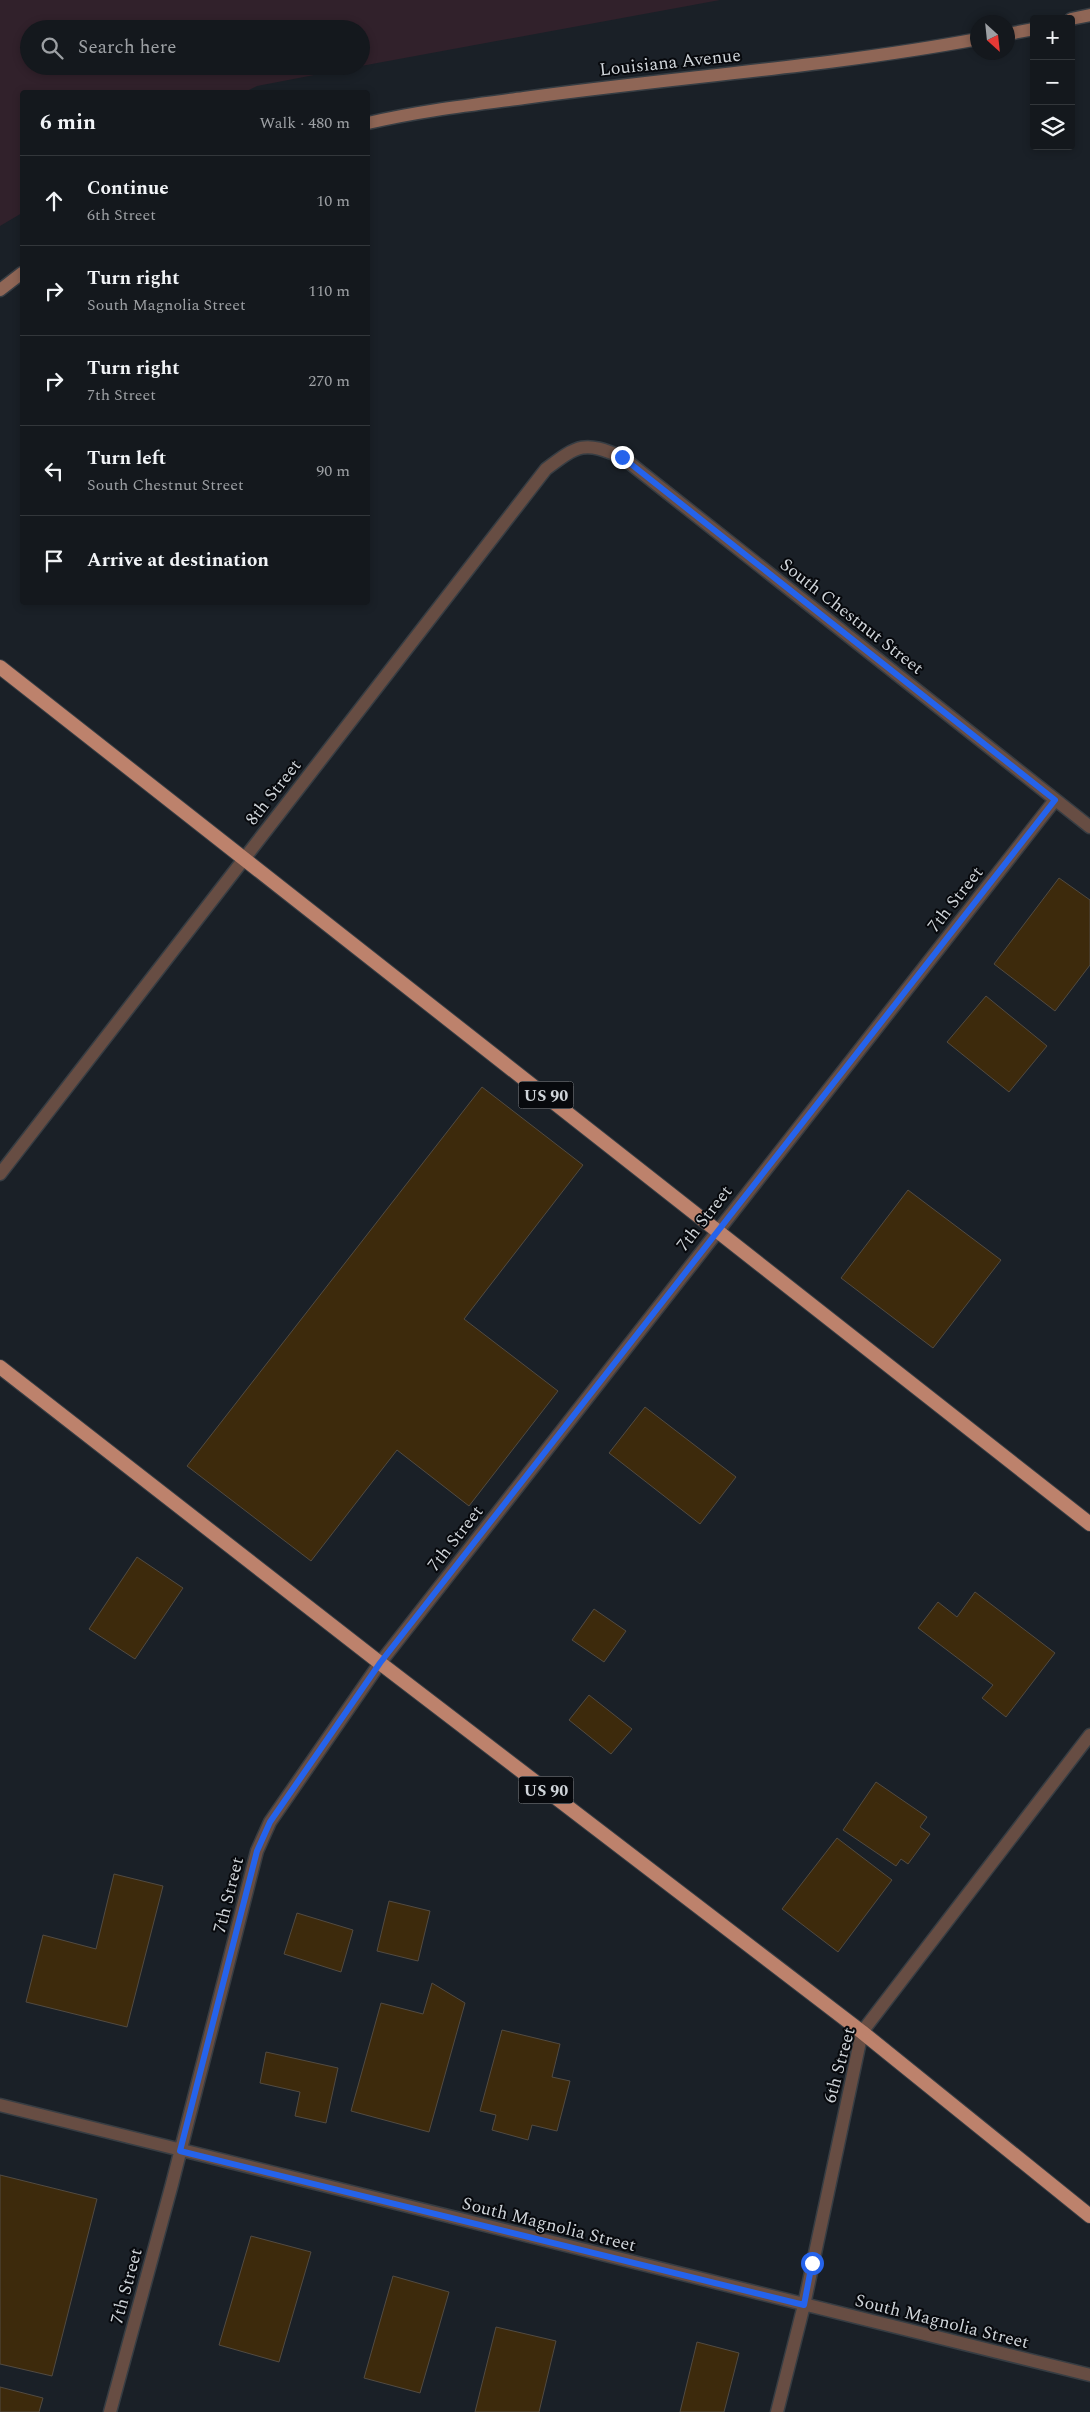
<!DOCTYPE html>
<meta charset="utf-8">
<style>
:root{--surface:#14181d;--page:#21252a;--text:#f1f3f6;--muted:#9da0a4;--line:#33373b}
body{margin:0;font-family:Spectral,serif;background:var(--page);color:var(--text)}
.controls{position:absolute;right:15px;top:15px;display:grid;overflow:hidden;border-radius:5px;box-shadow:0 2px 8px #0003}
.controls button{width:45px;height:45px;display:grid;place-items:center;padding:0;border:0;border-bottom:1px solid var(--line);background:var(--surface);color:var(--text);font:25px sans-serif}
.compass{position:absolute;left:970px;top:15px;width:45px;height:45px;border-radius:50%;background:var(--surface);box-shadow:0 2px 8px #0003;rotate:153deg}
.stop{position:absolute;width:15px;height:15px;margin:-11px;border:4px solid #2563eb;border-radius:50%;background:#fff}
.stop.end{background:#2563eb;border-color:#fff;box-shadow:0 1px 5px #0008}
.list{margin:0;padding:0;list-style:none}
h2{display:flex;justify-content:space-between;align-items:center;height:65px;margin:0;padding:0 20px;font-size:21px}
h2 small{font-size:16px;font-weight:400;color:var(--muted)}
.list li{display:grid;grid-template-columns:32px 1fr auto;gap:15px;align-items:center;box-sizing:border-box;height:90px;padding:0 20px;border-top:1px solid var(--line)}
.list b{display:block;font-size:19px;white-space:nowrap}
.list p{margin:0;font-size:16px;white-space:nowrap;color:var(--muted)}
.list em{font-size:16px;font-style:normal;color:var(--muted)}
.icon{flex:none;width:28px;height:28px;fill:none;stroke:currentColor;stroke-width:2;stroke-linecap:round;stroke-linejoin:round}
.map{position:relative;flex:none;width:1090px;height:2412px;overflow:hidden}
.search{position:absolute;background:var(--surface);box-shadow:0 2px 8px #0003;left:20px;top:20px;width:350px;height:55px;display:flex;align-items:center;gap:12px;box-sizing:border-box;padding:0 18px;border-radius:28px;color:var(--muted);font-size:19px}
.panel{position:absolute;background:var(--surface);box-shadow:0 2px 8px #0003;left:20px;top:90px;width:350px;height:515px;border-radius:5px}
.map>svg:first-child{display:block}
.industrial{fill:#31212b}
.building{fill:#3d2a0c;stroke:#524b42}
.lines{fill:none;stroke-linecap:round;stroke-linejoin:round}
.minor-casing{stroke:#373d43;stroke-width:15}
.secondary-casing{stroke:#373d43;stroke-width:15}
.trunk-casing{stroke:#373d43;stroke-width:16}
.minor{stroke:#674d43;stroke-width:12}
.secondary{stroke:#8f6656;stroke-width:12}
.trunk{stroke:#bd826c;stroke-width:14}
.route{stroke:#2563eb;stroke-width:6}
.labels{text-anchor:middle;stroke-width:4;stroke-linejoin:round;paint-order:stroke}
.shield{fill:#07090d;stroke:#93979c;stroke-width:1}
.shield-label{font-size:16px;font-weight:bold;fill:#cfd4d9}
.street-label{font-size:18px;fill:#cfd4d9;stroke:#07090d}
</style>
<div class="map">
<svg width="1090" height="2412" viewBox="0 0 1090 2412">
<rect width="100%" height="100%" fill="#1a2027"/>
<path class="industrial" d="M 0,0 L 720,0 L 361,66 L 361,29 L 29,29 L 29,66 L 361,66 L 257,86 L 245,92 L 22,92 L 22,213 L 0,226 Z"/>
<path class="building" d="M 1059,878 L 1090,900 L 1090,965 L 1055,1011 L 994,964 Z
M 986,996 L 1047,1046 L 1009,1092 L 947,1042 Z
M 482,1087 L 583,1165 L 464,1319 L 558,1391 L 469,1506 L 397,1450 L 311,1561 L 187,1466 Z
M 908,1190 L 1001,1260 L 933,1348 L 841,1278 Z
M 645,1407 L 736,1477 L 700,1524 L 609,1453 Z
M 137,1557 L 183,1588 L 135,1659 L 89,1629 Z
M 975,1592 L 1055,1653 L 1006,1717 L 982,1698 L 993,1685 L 918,1628 L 938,1602 L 957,1617 Z
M 594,1609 L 626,1631 L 604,1662 L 572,1640 Z
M 589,1695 L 632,1729 L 611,1754 L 569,1720 Z
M 876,1782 L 927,1817 L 920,1827 L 930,1834 L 908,1864 L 901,1859 L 896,1866 L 843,1830 Z
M 837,1838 L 892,1880 L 838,1952 L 782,1909 Z
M 114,1874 L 163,1886 L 127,2027 L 26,2002 L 43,1935 L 96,1949 Z
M 389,1901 L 430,1911 L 418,1961 L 377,1951 Z
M 297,1913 L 353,1930 L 341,1972 L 284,1954 Z
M 432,1983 L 465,2003 L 429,2132 L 351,2111 L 381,2003 L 423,2014 Z
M 502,2030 L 560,2044 L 552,2077 L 570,2081 L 557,2131 L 532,2125 L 528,2140 L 492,2130 L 496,2115 L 480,2111 Z
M 266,2052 L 338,2068 L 326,2123 L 295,2116 L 300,2092 L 260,2083 Z
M 0,2175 L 97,2199 L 52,2376 L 0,2364 Z
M 251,2236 L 311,2252 L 279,2362 L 219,2345 Z
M 393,2276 L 449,2292 L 420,2393 L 364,2378 Z
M 496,2327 L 556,2341 L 539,2412 L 475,2412 Z
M 697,2342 L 739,2353 L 724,2412 L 680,2412 Z
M 0,2387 L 43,2398 L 39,2412 L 0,2412 Z"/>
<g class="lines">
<defs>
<path id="minor" d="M 0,1174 L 546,469 C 579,444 584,441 622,457 L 1090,827
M 0,2105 L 1090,2375
M 110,2412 L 172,2184 L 257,1851 L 270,1822 L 380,1663 L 1055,800
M 777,2412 L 804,2305 L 862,2032 L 1090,1735"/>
<path id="secondary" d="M 1071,19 L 1090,15
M 1008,34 L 1034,29
M 368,123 C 419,111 471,105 524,98 C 675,77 828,67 978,39
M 0,290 L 22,273"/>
<path id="trunk" d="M 0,667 L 1090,1524
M 0,1367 L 380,1663 L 862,2032 L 1090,2216"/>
</defs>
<use href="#minor" class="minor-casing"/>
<use href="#secondary" class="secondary-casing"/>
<use href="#trunk" class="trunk-casing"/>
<use href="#minor" class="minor"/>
<use href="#secondary" class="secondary"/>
<use href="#trunk" class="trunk"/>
</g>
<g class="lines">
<path class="route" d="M 622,457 L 1055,800 L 380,1663 L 270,1822 L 257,1851 L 180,2151 L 804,2305 L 812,2263"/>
</g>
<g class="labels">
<g class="shield">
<rect x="518.5" y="1081.5" width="55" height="27" rx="4"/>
<rect x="518.5" y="1776.5" width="55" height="27" rx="4"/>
</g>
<g class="shield-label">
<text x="546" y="1101">US 90</text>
<text x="546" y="1796">US 90</text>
</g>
<g class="street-label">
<text transform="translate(670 62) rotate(-6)" y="6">Louisiana Avenue</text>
<text transform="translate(852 616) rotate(38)" y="6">South Chestnut Street</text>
<text transform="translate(273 792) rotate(-52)" y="6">8th Street</text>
<text transform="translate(955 899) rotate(-52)" y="6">7th Street</text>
<text transform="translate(704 1218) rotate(-52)" y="6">7th Street</text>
<text transform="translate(455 1538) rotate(-52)" y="6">7th Street</text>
<text transform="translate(228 1895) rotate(-76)" y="6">7th Street</text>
<text transform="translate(839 2065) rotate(-75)" y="6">6th Street</text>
<text transform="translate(549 2224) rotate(14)" y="6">South Magnolia Street</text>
<text transform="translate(126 2286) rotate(-75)" y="6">7th Street</text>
<text transform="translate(942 2321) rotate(14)" y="6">South Magnolia Street</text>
</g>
</g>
</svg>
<div class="controls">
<button>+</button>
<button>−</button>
<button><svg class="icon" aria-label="layers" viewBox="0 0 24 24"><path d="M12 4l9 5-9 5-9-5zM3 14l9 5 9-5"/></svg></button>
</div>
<svg class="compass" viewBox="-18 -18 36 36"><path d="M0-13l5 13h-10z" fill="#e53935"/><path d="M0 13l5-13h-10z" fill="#9da0a4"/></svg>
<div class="stop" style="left:812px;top:2263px"></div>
<div class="stop end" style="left:622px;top:457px"></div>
<div class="search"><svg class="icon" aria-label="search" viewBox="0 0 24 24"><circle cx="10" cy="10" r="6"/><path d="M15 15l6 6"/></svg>Search here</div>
<section class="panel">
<h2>6 min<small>Walk · 480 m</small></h2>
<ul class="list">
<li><svg class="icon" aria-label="ahead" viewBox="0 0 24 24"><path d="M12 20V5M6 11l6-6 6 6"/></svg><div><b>Continue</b><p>6th Street</p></div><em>10 m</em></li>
<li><svg class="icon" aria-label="right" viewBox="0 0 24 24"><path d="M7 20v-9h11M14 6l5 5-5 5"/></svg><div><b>Turn right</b><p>South Magnolia Street</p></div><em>110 m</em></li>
<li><svg class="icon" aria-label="right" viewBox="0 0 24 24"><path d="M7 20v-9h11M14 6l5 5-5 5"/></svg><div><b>Turn right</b><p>7th Street</p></div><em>270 m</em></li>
<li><svg class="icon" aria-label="left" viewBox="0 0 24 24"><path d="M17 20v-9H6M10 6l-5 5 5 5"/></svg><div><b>Turn left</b><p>South Chestnut Street</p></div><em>90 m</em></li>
<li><svg class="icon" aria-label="arrive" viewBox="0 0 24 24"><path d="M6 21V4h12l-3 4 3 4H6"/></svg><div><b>Arrive at destination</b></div></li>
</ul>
</section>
</div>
